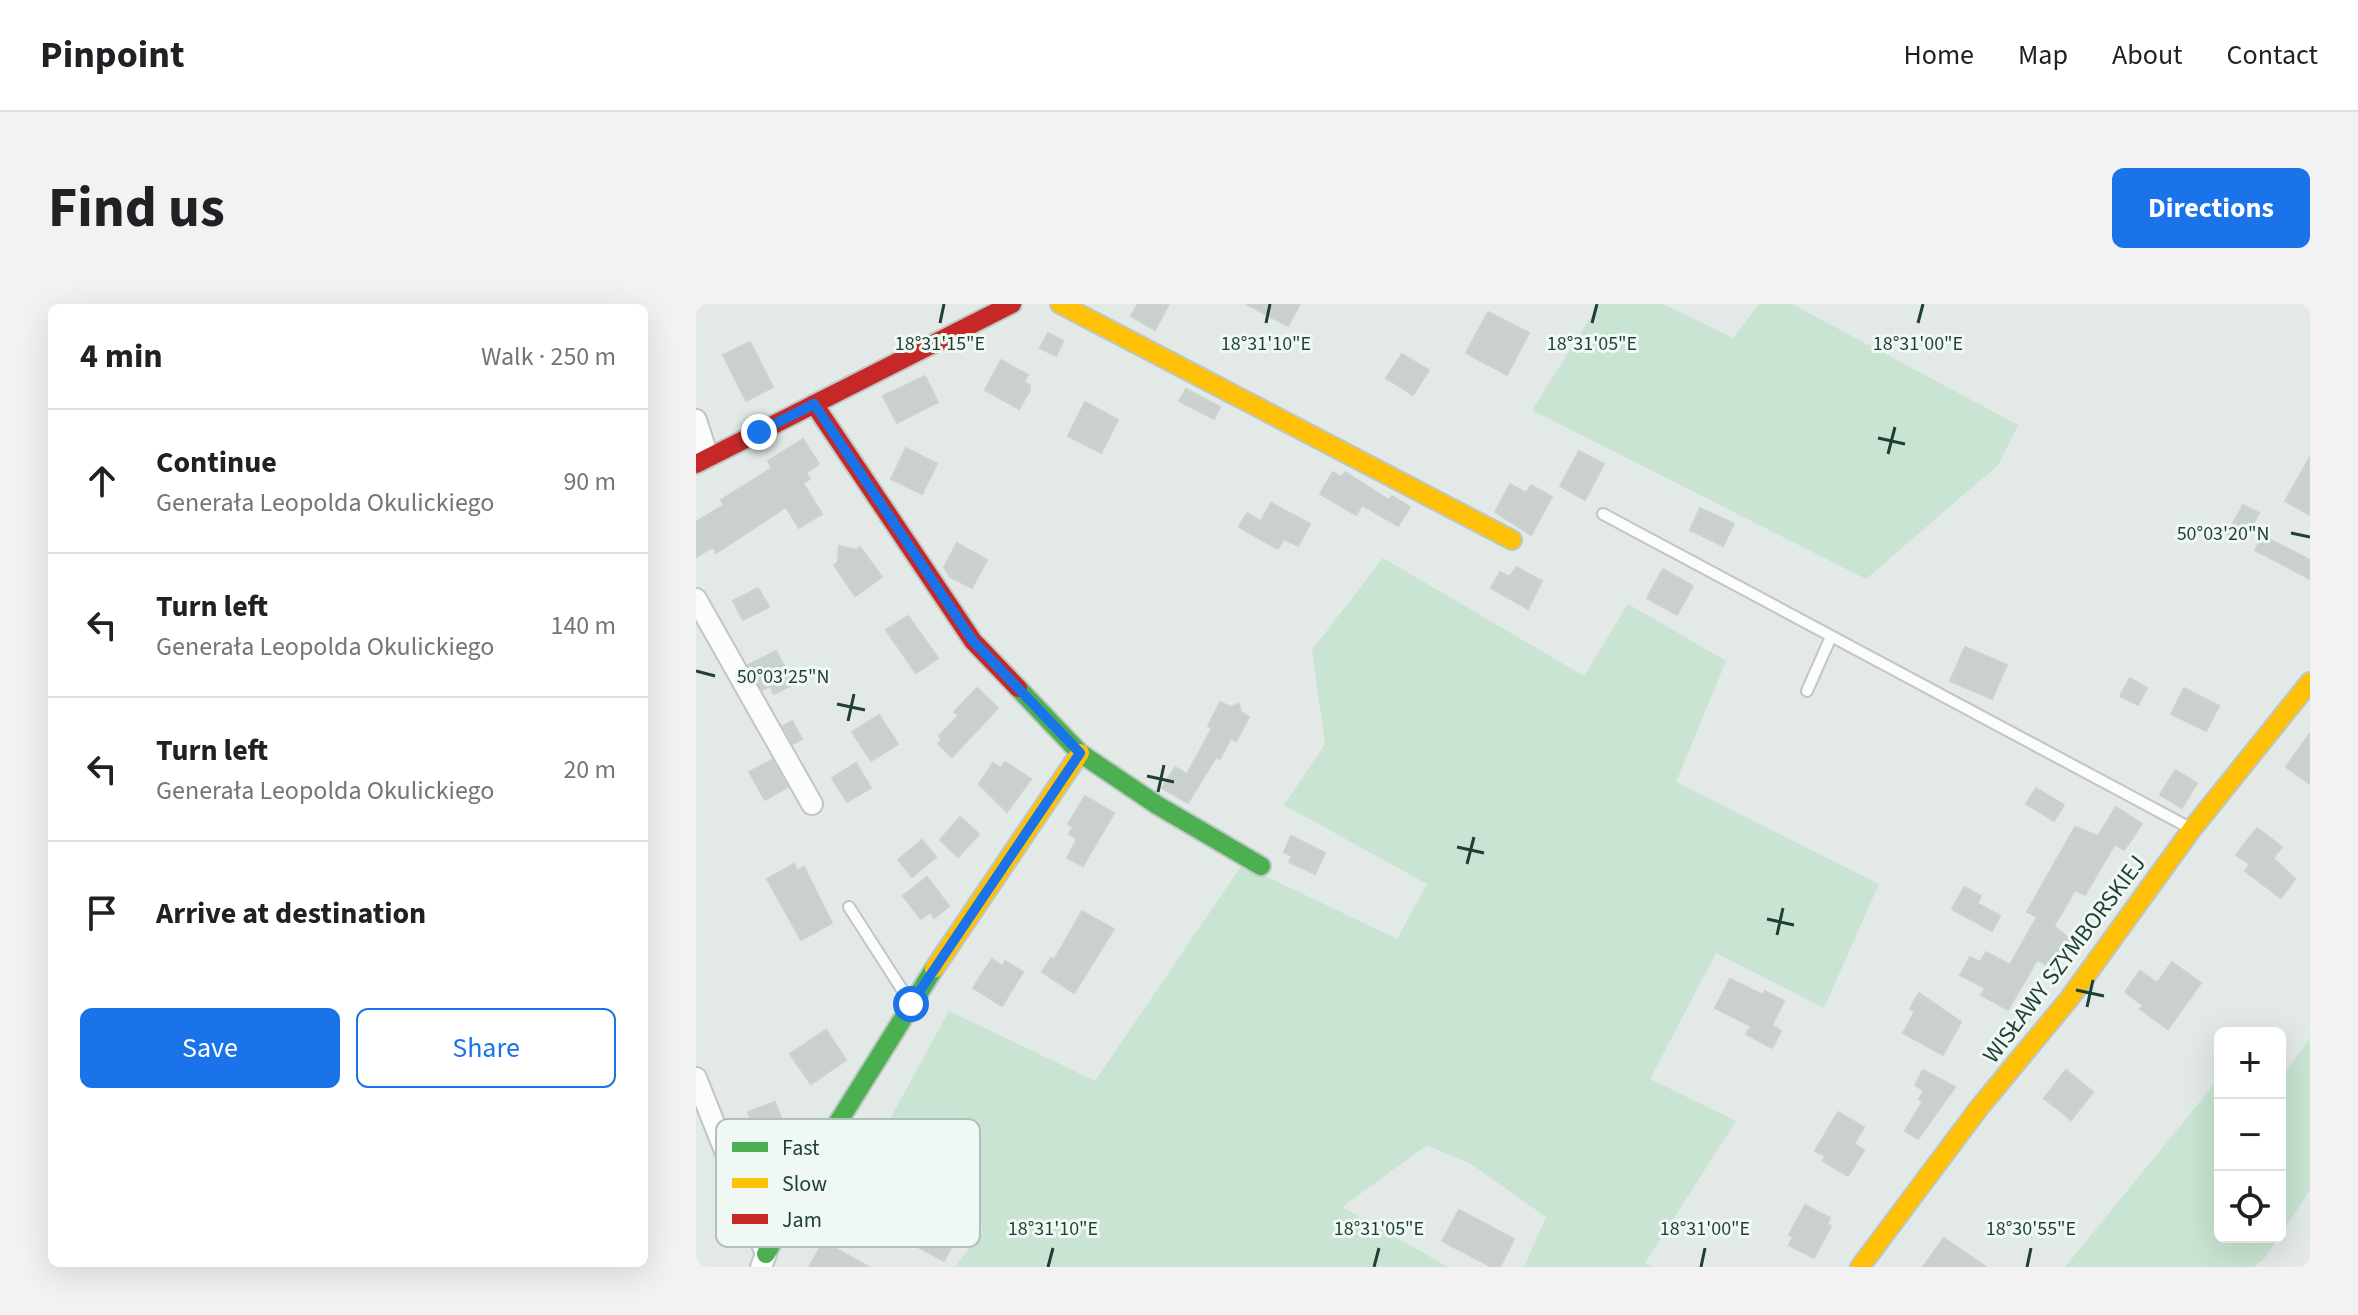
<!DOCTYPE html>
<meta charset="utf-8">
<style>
:root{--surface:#fff;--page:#f2f2f2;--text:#202124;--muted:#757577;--line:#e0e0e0;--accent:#1a73e8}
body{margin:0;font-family:"Source Sans 3",sans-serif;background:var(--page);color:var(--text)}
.controls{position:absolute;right:24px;bottom:24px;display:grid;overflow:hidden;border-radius:12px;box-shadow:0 8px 32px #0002}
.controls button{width:72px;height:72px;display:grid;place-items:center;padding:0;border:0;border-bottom:2px solid var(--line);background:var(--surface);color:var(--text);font:40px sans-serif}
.stop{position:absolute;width:24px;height:24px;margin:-18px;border:6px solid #1a73e8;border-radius:50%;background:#fff}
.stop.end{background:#1a73e8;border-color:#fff;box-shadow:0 2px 8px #0008}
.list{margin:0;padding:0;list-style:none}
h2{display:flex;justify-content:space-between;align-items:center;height:104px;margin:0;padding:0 32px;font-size:34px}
h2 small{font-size:26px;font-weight:400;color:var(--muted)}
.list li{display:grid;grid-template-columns:52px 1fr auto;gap:24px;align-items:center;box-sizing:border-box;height:144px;padding:0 32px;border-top:2px solid var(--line)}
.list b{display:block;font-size:30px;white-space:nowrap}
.list p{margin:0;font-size:26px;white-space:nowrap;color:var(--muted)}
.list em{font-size:26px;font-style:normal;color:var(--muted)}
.actions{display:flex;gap:16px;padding:24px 32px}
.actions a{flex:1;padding:18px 0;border:2px solid var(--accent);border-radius:12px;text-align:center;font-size:28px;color:var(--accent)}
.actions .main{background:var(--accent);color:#fff}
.icon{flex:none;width:44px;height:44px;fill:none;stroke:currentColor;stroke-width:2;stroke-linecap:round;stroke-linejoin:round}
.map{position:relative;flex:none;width:1614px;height:963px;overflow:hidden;border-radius:12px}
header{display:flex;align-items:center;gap:48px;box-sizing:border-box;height:112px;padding:0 40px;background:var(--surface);border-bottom:2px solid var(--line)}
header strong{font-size:38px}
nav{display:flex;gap:44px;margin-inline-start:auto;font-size:28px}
.intro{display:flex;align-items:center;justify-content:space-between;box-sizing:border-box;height:192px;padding:0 48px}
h1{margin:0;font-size:56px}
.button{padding:20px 36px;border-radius:12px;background:var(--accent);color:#fff;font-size:28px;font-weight:700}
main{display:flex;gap:48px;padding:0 48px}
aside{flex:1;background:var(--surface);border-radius:12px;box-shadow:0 8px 32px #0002}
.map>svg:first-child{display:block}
.green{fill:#c9e4d2}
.building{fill:#c9d0cd;stroke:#cbd2cf;stroke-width:2}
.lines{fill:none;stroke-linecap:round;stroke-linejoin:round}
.lane-casing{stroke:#bfc6c3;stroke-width:14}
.street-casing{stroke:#bfc6c3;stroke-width:24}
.fast-casing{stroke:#bdc7c3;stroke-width:22}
.slow-casing{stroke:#bdc7c3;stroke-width:22}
.jam-casing{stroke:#bdc7c3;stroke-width:22}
.lane{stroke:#fbfcfb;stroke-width:10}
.street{stroke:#fbfcfb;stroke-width:20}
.fast{stroke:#4caf50;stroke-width:18}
.slow{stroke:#ffc107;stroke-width:18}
.jam{stroke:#c62828;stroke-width:18}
.route{stroke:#1a73e8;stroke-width:10}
.ticks{fill:none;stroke:#1e3e36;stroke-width:3}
.labels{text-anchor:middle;stroke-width:6;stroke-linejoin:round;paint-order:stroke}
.street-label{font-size:24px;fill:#1e3e36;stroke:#f0f8f4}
.key{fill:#f0f8f4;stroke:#b1c0bb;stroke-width:2}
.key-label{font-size:22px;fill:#1e3e36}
.ticks-label{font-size:20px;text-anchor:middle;fill:#1e3e36;stroke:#f0f8f4;stroke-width:6;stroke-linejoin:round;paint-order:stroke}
</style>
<header>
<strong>Pinpoint</strong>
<nav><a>Home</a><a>Map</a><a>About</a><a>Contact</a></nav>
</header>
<div class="intro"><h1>Find us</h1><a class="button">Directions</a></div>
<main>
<aside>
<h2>4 min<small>Walk · 250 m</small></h2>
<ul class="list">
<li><svg class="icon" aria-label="ahead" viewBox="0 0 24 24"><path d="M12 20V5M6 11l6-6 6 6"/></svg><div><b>Continue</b><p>Generała Leopolda Okulickiego</p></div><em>90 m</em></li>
<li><svg class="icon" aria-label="left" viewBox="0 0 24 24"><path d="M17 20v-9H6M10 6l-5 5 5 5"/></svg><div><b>Turn left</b><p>Generała Leopolda Okulickiego</p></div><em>140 m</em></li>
<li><svg class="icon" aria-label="left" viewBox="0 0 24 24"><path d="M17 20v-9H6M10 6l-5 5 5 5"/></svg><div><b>Turn left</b><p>Generała Leopolda Okulickiego</p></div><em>20 m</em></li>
<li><svg class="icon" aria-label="arrive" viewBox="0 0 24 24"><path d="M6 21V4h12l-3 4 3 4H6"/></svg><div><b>Arrive at destination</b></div></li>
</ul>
<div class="actions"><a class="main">Save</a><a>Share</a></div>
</aside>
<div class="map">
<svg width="1614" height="963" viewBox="0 0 1614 963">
<rect width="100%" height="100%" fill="#e2e9e6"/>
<path class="green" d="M 903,0 L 967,0 L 1037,34 L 1063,0 L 1096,0 L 1322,121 L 1302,161 L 1170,275 L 836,106 Z
M 687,254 L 888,372 L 932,300 L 1030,357 L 980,478 L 1183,580 L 1128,704 L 1020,649 L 954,775 L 1040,817 L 949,959 L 956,963 L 828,963 L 850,913 L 775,860 L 731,841 L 646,903 L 752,963 L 259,963 L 287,926 L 169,861 L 253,707 L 399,777 L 546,561 L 701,635 L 731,580 L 588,501 L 629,440 L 616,346 Z
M 1614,734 L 1614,886 L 1584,932 L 1584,776 Z
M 1524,773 L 1524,933 L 1583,933 L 1568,955 L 1558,963 L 1369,963 Z"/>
<path class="building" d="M 442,0 L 473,0 L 459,26 L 435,12 Z
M 550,0 L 604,0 L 592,22 Z
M 792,8 L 833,29 L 811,71 L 770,49 Z
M 352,29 L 367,37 L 360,52 L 344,44 Z
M 54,38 L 77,83 L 50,97 L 27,51 Z
M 706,50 L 733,66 L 717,91 L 690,74 Z
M 305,56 L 332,71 L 328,78 L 334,81 L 334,86 L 323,105 L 289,86 Z
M 229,72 L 242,98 L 201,119 L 187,92 Z
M 490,85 L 524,103 L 518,115 L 483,97 Z
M 389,98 L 422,116 L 405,149 L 372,132 Z
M 107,135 L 123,160 L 110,169 L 114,175 L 107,179 L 126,210 L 103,224 L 90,203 L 20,249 L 17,243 L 0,253 L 0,218 L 28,201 L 25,196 L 76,164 L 72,157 Z
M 210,144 L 241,160 L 226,190 L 195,175 Z
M 883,147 L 908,160 L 889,196 L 864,182 Z
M 1614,153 L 1614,211 L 1589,197 Z
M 637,168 L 645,173 L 649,168 L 693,196 L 696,192 L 714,203 L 702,222 L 666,201 L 660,211 L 624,190 Z
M 814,180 L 830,189 L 835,181 L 856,193 L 835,231 L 799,208 Z
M 575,199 L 614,220 L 602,242 L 588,235 L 582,245 L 543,223 L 551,209 L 565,217 Z
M 1547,201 L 1563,209 L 1547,239 L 1531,230 Z
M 1004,204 L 1038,220 L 1027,242 L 994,226 Z
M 1567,232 L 1614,256 L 1614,275 L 1559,246 Z
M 261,239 L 291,256 L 276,284 L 254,273 L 248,263 Z
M 143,242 L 160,246 L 164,243 L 186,273 L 159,292 L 138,261 L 142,258 Z
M 820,263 L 846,277 L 832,305 L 795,284 L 804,268 L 814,273 Z
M 967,265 L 997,282 L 981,311 L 951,294 Z
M 62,284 L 73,303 L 47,316 L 37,297 Z
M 212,312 L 242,354 L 220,369 L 190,326 Z
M 1269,343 L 1311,361 L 1296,395 L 1254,377 Z
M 80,347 L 98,380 L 78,390 L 74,382 L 66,386 L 52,361 Z
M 1434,374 L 1451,384 L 1442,401 L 1424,392 Z
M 281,384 L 302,404 L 256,453 L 242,440 L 246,435 L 243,432 L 263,411 L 258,408 Z
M 1488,384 L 1523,402 L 1510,427 L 1475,410 Z
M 524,398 L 534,403 L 543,400 L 545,408 L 553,413 L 540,437 L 535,434 L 524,455 L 520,453 L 492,499 L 466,484 L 479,463 L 491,470 L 516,424 L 512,422 Z
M 183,411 L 202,440 L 175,457 L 156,428 Z
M 96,417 L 106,435 L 97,440 L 87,422 Z
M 1614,429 L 1614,480 L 1590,463 Z
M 76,456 L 92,483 L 69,496 L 53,468 Z
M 309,458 L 335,475 L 311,508 L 283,480 L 297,459 L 305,464 Z
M 160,459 L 175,484 L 151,498 L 136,474 Z
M 1479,466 L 1501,479 L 1486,504 L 1464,491 Z
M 1340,484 L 1368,501 L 1358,517 L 1330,500 Z
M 389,492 L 418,509 L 387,562 L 371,554 L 381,535 L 373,530 L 377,523 L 372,520 Z
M 1420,503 L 1446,520 L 1428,546 L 1419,540 L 1389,591 L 1379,586 L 1358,622 L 1375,636 L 1359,666 L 1341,656 L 1312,706 L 1285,691 L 1289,684 L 1264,671 L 1274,653 L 1284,658 L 1290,648 L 1314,661 L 1341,613 L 1331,608 L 1379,523 L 1402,532 Z
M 264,513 L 283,530 L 262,553 L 244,536 Z
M 1561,524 L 1586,543 L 1577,554 L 1599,575 L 1585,594 L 1549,567 L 1554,560 L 1540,551 Z
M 595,532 L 629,549 L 619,570 L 593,558 L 596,552 L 588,548 Z
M 226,536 L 240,553 L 216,573 L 202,556 Z
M 98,560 L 101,567 L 108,563 L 136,619 L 105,636 L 71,575 Z
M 231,573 L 253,602 L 238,614 L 234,608 L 225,615 L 207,592 Z
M 1268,583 L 1285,592 L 1281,599 L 1304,612 L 1296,627 L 1256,605 Z
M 386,607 L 418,625 L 378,689 L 346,668 L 355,654 L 358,656 Z
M 296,655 L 306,662 L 309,657 L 327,668 L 306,702 L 277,684 Z
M 1476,658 L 1505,679 L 1472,725 L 1444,705 L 1448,702 L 1429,688 L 1444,667 L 1461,679 Z
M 1034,675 L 1067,691 L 1069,687 L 1088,697 L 1076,721 L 1085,727 L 1076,744 L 1050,730 L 1055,722 L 1019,704 Z
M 1223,689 L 1265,718 L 1247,751 L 1207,729 L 1219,707 L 1214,705 Z
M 130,726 L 150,756 L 115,780 L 94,750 Z
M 1227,766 L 1259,783 L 1222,835 L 1209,827 L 1227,797 L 1223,795 L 1228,787 L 1219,781 Z
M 1370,766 L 1397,788 L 1375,816 L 1348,794 Z
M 79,798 L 90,827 L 84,828 L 87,835 L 65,844 L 52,808 Z
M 1142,808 L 1168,823 L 1158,840 L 1168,846 L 1152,872 L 1127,857 L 1129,852 L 1119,847 Z
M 201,888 L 228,902 L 222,914 L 260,935 L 248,957 L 190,926 L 193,921 L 186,916 Z
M 1109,901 L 1134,914 L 1131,920 L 1135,922 L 1118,954 L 1093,941 L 1097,933 L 1093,931 Z
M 763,906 L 818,935 L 804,963 L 796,963 L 746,937 Z
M 1248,934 L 1290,963 L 1227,963 Z
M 127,938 L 173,963 L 113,963 Z"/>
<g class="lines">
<defs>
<path id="lane" d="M 907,210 L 1494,524
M 1111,387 L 1134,335
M 153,603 L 214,698"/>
<path id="street" d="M 0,116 L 12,153
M 0,295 L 116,500
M 0,774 L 70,950 L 65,963"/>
<path id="fast" d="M 322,384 L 384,449 L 461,501 L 565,562
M 70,950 L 141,820 L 238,665"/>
<path id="slow" d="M 364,0 L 816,236
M 238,665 L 384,449
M 1164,963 L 1283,804 L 1373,695 L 1496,525 L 1614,378"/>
<path id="jam" d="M 118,100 L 277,337 L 322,384
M 0,160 L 316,0"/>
</defs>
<use href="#lane" class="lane-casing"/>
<use href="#street" class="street-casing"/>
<use href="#fast" class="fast-casing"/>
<use href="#slow" class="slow-casing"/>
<use href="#jam" class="jam-casing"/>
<use href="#lane" class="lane"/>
<use href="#street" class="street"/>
<use href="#fast" class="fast"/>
<use href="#slow" class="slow"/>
<use href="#jam" class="jam"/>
</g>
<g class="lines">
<path class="route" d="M 63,128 L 118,100 L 277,337 L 384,449 L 215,700"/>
</g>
<path class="ticks" d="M 244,19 L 248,0M 570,19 L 574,0M 896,19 L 901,0M 1222,19 L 1227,0M 1182,134 L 1209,140M 1192,150 L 1199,123M 1595,229 L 1614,233M 0,367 L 19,372M 141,400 L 169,406M 152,417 L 158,390M 451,472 L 478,478M 462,488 L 468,461M 761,543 L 788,549M 771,560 L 778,533M 1071,615 L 1098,621M 1081,631 L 1087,604M 1380,686 L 1408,692M 1391,703 L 1397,676M 352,963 L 357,944M 678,963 L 683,944M 1005,963 L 1009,944M 1331,963 L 1335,944"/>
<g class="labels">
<g class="street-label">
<text transform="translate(1368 655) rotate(-53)" y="8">WISŁAWY SZYMBORSKIEJ</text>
</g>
</g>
<rect x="20" y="815" width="264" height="128" rx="12" class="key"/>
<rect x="36" y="838" width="36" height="10" fill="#4caf50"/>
<rect x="36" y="874" width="36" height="10" fill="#ffc107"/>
<rect x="36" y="910" width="36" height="10" fill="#c62828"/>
<g class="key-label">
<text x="86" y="851">Fast</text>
<text x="86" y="887">Slow</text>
<text x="86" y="923">Jam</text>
</g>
<g class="ticks-label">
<text x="244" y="46">18°31'15"E</text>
<text x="570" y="46">18°31'10"E</text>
<text x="896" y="46">18°31'05"E</text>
<text x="1222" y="46">18°31'00"E</text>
<text x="1527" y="236">50°03'20"N</text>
<text x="87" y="379">50°03'25"N</text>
<text x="357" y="931">18°31'10"E</text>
<text x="683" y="931">18°31'05"E</text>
<text x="1009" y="931">18°31'00"E</text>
<text x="1335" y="931">18°30'55"E</text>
</g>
</svg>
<div class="controls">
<button>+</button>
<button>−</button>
<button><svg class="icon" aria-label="locate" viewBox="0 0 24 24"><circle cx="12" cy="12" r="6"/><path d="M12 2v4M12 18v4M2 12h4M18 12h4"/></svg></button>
</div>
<div class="stop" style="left:215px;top:700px"></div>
<div class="stop end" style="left:63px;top:128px"></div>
</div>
</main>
